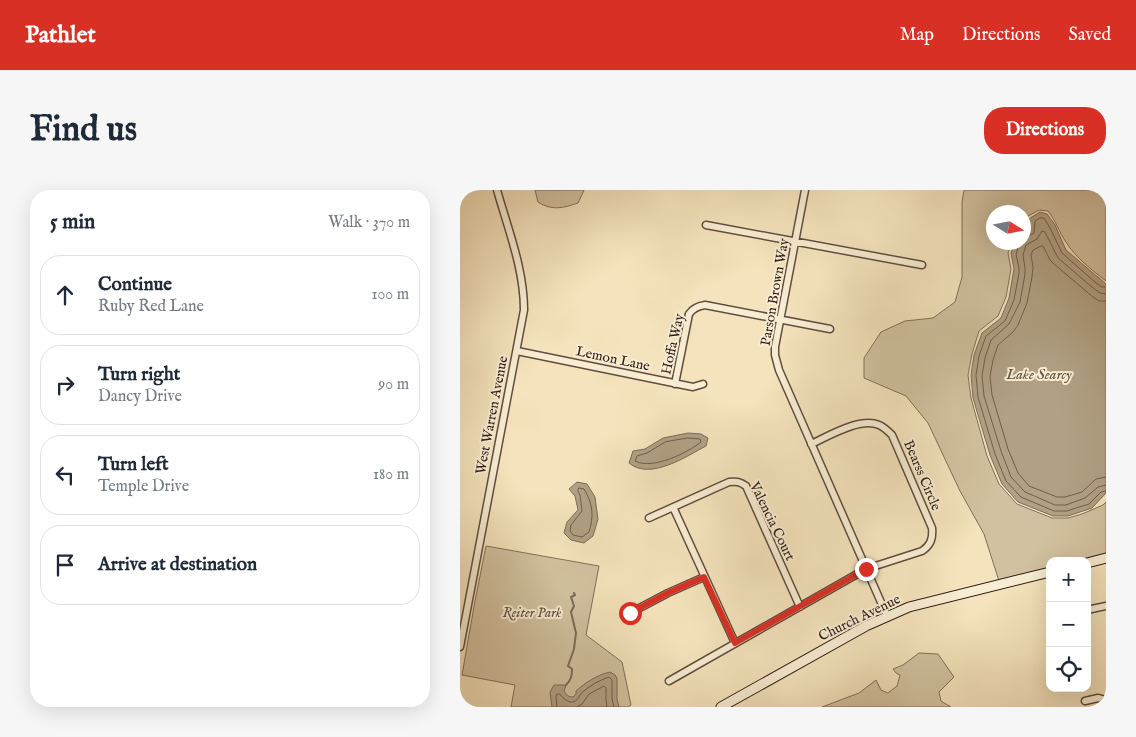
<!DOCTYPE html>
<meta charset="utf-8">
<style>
:root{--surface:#fff;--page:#f6f6f7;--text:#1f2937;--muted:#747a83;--line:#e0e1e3;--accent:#d93025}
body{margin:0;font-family:"IM FELL English",serif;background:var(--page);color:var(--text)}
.controls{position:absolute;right:15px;bottom:15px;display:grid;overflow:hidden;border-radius:10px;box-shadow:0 5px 20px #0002}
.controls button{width:45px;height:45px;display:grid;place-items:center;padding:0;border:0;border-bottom:1px solid var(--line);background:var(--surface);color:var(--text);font:25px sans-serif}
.compass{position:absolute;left:526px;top:15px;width:45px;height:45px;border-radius:50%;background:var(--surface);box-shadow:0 5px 20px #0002;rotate:101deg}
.stop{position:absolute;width:15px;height:15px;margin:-11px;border:4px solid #d93025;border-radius:50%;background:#fff}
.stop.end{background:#d93025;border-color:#fff;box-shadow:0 1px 5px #0008}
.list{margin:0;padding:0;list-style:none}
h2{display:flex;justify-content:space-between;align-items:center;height:65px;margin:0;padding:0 20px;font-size:21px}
h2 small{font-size:16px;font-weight:400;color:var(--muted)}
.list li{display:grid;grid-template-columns:32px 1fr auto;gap:15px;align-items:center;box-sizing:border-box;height:80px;margin:0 10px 10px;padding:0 10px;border:1px solid var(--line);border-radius:20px}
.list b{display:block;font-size:19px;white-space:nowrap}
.list p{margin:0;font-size:16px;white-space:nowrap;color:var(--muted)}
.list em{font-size:16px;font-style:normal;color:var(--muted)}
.icon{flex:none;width:28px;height:28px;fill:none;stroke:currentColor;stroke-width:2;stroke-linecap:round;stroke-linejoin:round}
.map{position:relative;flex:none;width:646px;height:517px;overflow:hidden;border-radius:20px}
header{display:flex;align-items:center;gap:30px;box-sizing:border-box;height:70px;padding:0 25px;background:var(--accent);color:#fff}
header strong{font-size:24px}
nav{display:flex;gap:28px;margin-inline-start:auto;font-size:18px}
.intro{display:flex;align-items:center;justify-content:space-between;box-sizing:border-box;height:120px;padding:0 30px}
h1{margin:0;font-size:35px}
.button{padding:12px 22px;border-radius:20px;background:var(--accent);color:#fff;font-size:18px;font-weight:700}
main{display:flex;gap:30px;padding:0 30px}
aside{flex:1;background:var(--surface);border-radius:20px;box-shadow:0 5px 20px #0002}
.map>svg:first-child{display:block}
.green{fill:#d2c1a0;stroke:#806f5a}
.water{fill:#b1a083;stroke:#7d6c57}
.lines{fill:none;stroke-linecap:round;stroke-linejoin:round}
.shore{stroke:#705e4c;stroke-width:1}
.stream{stroke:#7d6c57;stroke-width:2}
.street-casing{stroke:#604e3f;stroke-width:9}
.secondary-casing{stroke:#2e1d15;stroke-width:11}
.street{stroke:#f8edd3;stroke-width:6}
.secondary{stroke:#f8edd3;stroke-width:9}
.route{stroke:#d93025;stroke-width:6}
.labels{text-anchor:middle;stroke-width:4;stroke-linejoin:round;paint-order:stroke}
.street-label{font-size:14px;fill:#2e1d15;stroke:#f8edd3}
.park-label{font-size:14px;font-style:italic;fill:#5f4e3f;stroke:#f8edd3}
.water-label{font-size:15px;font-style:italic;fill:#625141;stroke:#f8edd3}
</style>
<header>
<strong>Pathlet</strong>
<nav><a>Map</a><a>Directions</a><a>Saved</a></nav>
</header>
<div class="intro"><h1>Find us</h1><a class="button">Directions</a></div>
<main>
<aside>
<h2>5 min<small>Walk · 370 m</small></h2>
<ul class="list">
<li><svg class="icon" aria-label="ahead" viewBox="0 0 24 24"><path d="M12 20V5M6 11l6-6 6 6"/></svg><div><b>Continue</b><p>Ruby Red Lane</p></div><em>100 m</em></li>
<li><svg class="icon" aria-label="right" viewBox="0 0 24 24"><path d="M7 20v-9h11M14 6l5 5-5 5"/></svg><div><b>Turn right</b><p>Dancy Drive</p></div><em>90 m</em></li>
<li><svg class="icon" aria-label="left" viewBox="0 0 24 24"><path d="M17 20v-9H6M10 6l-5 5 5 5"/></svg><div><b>Turn left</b><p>Temple Drive</p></div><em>180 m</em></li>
<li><svg class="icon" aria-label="arrive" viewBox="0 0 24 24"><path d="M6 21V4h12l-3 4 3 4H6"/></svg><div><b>Arrive at destination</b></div></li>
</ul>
</aside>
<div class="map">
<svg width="646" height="517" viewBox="0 0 646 517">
<rect width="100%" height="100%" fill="#f4e3bc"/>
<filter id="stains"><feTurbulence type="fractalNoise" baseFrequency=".004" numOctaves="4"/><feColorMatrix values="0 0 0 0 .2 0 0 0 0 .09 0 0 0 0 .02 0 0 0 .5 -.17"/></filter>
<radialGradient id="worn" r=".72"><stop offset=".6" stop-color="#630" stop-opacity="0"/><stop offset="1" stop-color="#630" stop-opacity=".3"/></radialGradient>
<path class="green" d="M 75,0 L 124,0 L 118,13 C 103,18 92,21 78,12 Z
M 504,0 L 646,0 L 646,91 C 632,80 615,67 606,52 C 599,42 596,31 588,21 L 579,20 L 568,26 L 566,28 L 567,35 L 564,39 L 564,22 L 534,22 L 534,52 L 552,53 L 548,63 L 551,79 L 546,107 L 538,126 L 519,141 L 512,164 L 508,185 L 511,208 L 527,266 L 539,294 L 557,314 L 592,328 L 608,328 L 622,324 L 643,315 L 646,312 L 646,365 L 624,371 L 590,371 L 590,379 L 539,391 L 524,344 L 500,301 L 468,233 L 446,206 L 404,188 L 404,168 L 421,142 L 445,131 L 473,128 L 495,112 L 502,87 L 502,12 Z
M 26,356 L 139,376 L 126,445 L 162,472 L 171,515 L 168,517 L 51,517 L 55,495 L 2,485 L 15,411 Z
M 459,463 L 478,464 L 494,487 L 479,502 L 481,511 L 491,517 L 362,517 L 399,503 L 416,490 L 421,500 L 428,503 L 437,496 L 440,485 L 436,483 L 433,479 L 443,475 Z"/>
<path class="water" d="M 580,22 L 587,24 L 595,35 L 606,60 L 646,94 L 646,303 L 632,318 L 608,326 L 593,326 L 558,312 L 542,294 L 530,265 L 513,208 L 511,185 L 514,165 L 522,143 L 541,128 L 549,108 L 554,79 L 551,63 L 555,53 L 564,52 L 564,43 L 570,40 L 569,29 Z
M 228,243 L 241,244 L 248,248 L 246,256 C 227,266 190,291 169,273 L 173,261 L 185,259 L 203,248 Z
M 117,292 L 127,294 L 135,307 L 138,329 L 133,346 L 124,353 L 111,350 L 104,343 L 107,332 L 118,320 L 115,306 L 109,299 Z
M 150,482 L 155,485 L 157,488 L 157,509 L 159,517 L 92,517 L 90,502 L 94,495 L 106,495 L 104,501 C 107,505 108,507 113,507 L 116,504 L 116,501 C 126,492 137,485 150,482 Z"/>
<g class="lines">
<path class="shore" d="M 564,48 L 567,47 L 574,43 L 575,31 L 580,28 L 584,28 L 590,38 L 602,63 L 636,93 L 642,97 L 646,97
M 560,52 L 556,64 L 559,78 L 559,83 L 554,110 L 545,131 L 526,146 L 519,166 L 516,185 L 518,207 L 535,264 L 546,291 L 561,307 L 594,321 L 607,321 L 619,317 L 629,314 L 641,302 L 646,301
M 646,104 L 640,103 L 633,98 L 598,68 L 585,42 L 582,41 L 577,49 L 566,55 L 563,65 L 565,78 L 565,84 L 560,112 L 549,134 L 531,150 L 525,168 L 522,186 L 524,206 L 541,261 L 551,287 L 565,302 L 595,315 L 606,315 L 625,308 L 638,297 L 646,295
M 646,111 L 639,111 L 633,107 L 594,74 L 590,70 L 583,56 L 581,56 L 573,60 L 571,65 L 573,77 L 572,87 L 567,113 L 558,135 L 553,142 L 538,155 L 533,170 L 530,186 L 532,205 L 548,259 L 558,283 L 569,296 L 597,307 L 605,307 L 622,302 L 636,289 L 646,287
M 228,248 L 240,249 L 241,252 C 227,263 193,280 175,271 L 177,266 L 187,263 L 205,252 Z
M 119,298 L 124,299 C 133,314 134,326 129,342 L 122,347 L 113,345 L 110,341 L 111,335 L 122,321 L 120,305 L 118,301 Z
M 97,517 L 96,506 L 97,504 L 100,504 C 104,510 113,517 119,507 C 123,501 118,506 124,501 C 131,495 140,490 149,487 L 152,490 L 152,509 L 154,517
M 117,517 L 122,514 L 129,504 L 144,496 L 146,498 L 146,510 L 147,517"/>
<path class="stream" d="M 106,495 C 111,490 112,486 112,479 L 108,476 L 114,459 L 116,443 L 111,422 L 114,416 L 111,407 L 115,405 L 114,403"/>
<defs>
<path id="street" d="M 345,0 L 315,157 L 315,165 L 319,180 L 427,426
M 246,35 L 462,75
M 57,161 L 233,197 L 243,194
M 215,194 L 229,124 C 233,118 238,116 245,115 L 370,139
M 213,317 L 275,453
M 189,328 L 269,292 C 277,291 280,292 286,296 L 340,417
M 627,420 L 646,416
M 170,423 L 208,403 L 244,387
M 0,457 L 64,120 C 64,79 48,39 37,0
M 209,491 L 406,379 L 462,361 C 471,355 473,348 472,338 L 432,245 C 428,241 424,237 419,235 C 400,227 369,246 351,254
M 625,511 L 638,508 L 646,510"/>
<path id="secondary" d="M 627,373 L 646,368
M 261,517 L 406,436 L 449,417 L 590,382"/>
</defs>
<use href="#street" class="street-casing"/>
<use href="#secondary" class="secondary-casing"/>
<use href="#street" class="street"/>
<use href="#secondary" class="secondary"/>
</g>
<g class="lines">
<path class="route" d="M 170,423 L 208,403 L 244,387 L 275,453 L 406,379"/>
</g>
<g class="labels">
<g class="street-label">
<text transform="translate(314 102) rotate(-80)" y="5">Parson Brown Way</text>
<text transform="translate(212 154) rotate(-77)" y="5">Hoffa Way</text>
<text transform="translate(153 168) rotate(12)" y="5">Lemon Lane</text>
<text transform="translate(31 225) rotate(-79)" y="5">West Warren Avenue</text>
<text transform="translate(463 285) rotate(67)" y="5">Bearss Circle</text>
<text transform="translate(313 331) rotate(64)" y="5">Valencia Court</text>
<text transform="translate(399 427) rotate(-26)" y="5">Church Avenue</text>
</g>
<g class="park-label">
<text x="72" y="427">Reiter Park</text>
</g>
<g class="water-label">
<text x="579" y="189">Lake Searcy</text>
</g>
</g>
<rect width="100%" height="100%" filter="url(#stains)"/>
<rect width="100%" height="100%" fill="url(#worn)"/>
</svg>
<div class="controls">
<button>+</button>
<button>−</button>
<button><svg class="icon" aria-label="locate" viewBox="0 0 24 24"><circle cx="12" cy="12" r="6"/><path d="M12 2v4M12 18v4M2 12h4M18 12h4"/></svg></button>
</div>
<svg class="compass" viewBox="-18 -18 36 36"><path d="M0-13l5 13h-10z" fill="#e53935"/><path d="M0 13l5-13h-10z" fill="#747a83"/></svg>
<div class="stop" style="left:170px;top:423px"></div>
<div class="stop end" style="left:406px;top:379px"></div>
</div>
</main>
